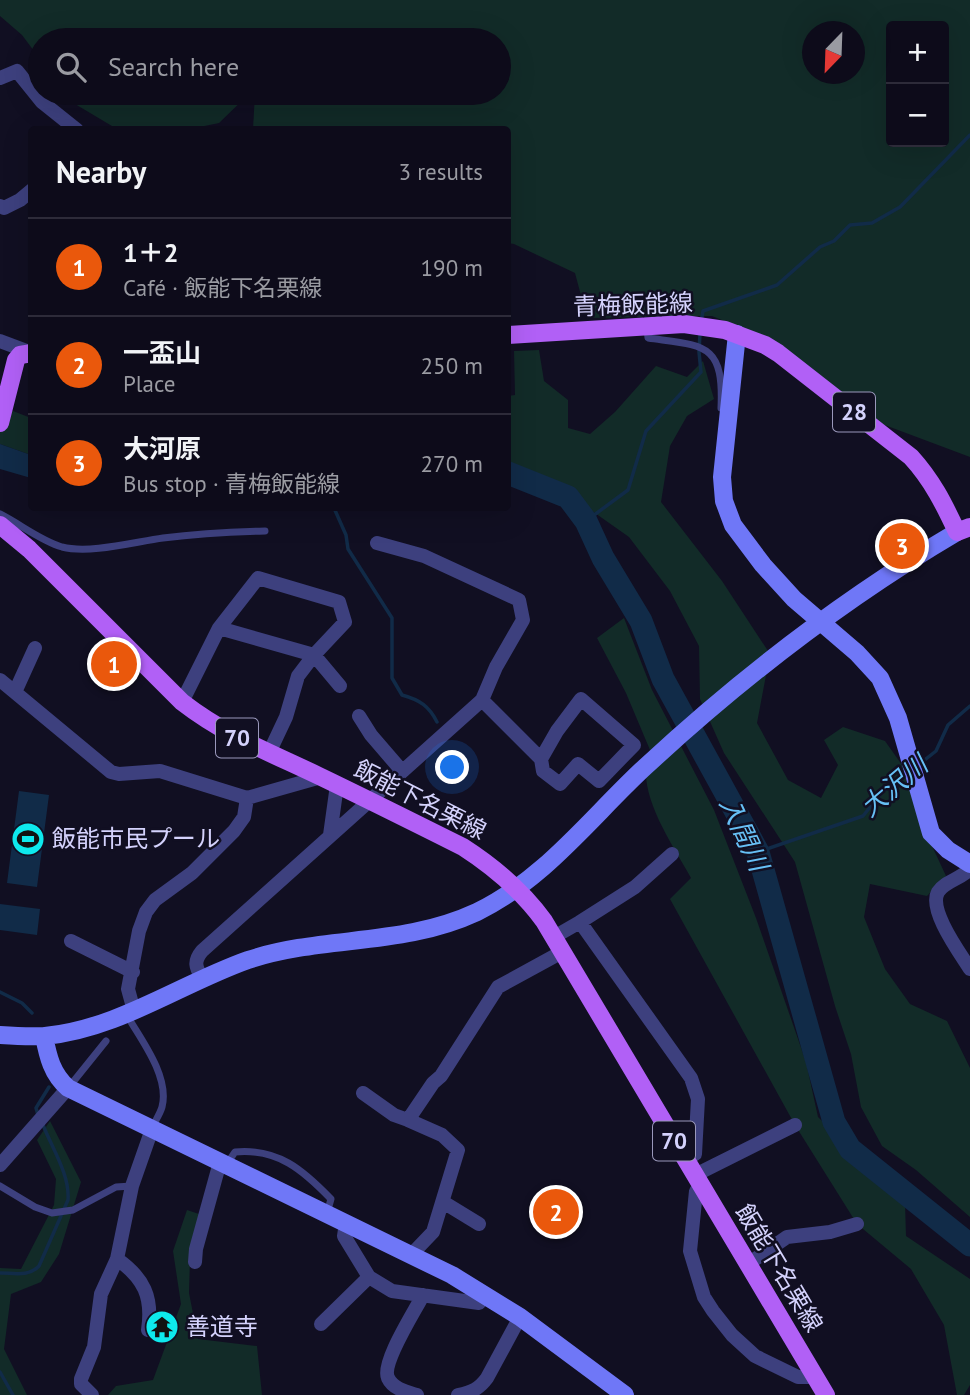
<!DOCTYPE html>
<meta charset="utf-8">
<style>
:root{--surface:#0d0b1a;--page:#161423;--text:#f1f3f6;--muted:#9a9ba2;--line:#2d2b39;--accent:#ea580c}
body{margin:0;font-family:"PT Sans","Noto Sans JP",sans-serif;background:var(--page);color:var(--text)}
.controls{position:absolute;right:21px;top:21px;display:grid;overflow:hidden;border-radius:7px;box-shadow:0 7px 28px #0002}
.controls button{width:63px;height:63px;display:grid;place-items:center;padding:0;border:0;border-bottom:2px solid var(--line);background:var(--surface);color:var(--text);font:35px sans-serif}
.compass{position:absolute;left:802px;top:21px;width:63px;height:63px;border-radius:50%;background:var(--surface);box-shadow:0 7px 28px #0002;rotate:203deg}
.you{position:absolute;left:453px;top:768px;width:24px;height:24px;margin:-18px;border:5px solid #fff;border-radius:50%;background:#1a73e8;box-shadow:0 0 0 10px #1a73e833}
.badge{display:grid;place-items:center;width:46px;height:46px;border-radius:50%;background:var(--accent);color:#fff;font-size:23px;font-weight:700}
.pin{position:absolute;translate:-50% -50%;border:4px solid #fff;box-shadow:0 2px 7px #0006}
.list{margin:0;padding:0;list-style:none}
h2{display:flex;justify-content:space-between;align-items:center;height:91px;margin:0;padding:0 28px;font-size:30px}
h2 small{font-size:23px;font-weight:400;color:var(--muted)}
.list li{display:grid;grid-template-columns:46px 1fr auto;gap:21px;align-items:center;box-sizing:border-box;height:98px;padding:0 28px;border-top:2px solid var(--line)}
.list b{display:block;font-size:26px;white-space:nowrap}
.list p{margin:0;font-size:23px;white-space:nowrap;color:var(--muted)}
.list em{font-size:23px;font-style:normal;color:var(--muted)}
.icon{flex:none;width:38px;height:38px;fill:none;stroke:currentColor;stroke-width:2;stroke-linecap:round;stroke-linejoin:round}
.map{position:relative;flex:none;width:970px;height:1395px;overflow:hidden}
.search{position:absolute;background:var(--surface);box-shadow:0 7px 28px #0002;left:28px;top:28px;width:483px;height:77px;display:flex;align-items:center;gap:18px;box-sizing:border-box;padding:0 24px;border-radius:38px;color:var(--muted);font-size:26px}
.panel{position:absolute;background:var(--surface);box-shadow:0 7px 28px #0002;left:28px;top:126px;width:483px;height:385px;border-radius:7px}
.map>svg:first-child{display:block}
.green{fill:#122b28;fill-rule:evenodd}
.water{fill:#112b48}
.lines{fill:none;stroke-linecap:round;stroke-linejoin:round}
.stream{stroke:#112b48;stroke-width:3.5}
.river{stroke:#112b48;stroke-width:23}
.lane{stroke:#3d407e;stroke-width:7}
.street{stroke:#3d407e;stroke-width:14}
.secondary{stroke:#6f77f7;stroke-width:18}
.primary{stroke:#b160f6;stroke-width:18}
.labels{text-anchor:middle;stroke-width:5;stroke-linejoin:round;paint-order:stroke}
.shield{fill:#110f22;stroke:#9a98bb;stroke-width:2}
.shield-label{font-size:23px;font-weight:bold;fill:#d4d2fc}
.street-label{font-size:24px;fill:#d4d2fc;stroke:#110f22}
.poi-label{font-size:24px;fill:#d4d2fc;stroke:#110f22;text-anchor:start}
.water-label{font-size:26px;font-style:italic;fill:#67c0f6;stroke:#110f22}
</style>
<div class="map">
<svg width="970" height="1395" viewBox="0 0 970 1395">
<rect width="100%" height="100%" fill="#110f22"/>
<path class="green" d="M 0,0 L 970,0 L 970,457 L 866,418 L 778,343 L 712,316 L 587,318 L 575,273 L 514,244 L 508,243 L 508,130 L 253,129 L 255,93 L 499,93 L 499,40 L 40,40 L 40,59 L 22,35 L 0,16 ZM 891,26 L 944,26 L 944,142 L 891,142 ZM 813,32 L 855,32 L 855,74 L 813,74 Z
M 66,93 L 250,93 L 219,123 L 185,130 L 117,129 L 75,104 Z
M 539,350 L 544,381 L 568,400 L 568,428 L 590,434 L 615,412 L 656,366 L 687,377 L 703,361 L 714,399 L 687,416 L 670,446 L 661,502 L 722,581 L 770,654 L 757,723 L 788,780 L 821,798 L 838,765 L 824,740 L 843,727 L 885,741 L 902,765 L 926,833 L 946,876 L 927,896 L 870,884 L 864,917 L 885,969 L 910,1004 L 947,1021 L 970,1068 L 970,1217 L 916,1170 L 882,1146 L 861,1107 L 851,1054 L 835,1006 L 795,862 L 724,753 L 700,699 L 699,646 L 670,591 L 629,537 L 541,475 L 508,464 L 508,396 L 515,395 L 514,351 Z
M 0,406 L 31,418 L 31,455 L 0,444 Z
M 624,618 L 652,690 L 714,810 L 756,918 L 806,1062 L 818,1117 L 905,1203 L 906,1236 L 970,1279 L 970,1385 L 964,1395 L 957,1395 L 944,1325 L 911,1269 L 857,1224 L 795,1125 L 670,899 L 691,878 C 672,843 633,790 650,750 L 626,693 L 597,638 Z
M 50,1121 L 81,1182 L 59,1254 L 41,1282 L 11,1294 L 4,1349 L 27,1395 L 0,1395 L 0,1268 L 21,1269 L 54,1205 L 56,1179 L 37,1140 Z
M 187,1210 L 199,1214 L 190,1259 L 189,1293 L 198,1339 L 257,1346 L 262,1395 L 108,1395 L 116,1386 L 153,1380 L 181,1304 L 173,1251 Z"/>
<path class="water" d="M 0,444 L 31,455 L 31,478 L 0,469 Z
M 19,791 L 49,795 L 37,887 L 7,883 Z
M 0,904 L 40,909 L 37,935 L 0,930 Z"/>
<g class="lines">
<path class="stream" d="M 701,322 L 703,311 L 777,285 L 820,247 L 834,241 L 850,225 L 872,223 L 900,207 L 970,135
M 334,508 L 346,535 L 348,549 L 392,618 L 392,678 L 402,695 C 420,700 429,706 437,722
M 586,521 L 628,490 L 646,431 L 701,372 L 699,352 L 700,333
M 917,766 L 936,751 L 948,725 L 970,706
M 758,852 L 863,816 L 883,791 L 908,772
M 0,992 L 22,1003 L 32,1013
M 38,1115 L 36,1108 L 49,1087
M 0,1273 C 14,1273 29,1277 39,1266 L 68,1200 C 70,1175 52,1148 43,1125
M 0,1372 L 13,1395"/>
<path class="river" d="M 508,473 L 568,497 L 586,521 L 603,558 L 641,621 L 663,679 L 758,852 L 834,1122 L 850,1149 L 970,1245"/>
<path class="lane" d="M 647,328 L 648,338 C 704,346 724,342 721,408
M 0,514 C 20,524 41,541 62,547 C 90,554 134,542 163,538 C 196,534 231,532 265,531
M 126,1014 C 141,1039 170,1077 162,1107 C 160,1114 155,1121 152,1128
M 69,1087 L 106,1041
M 226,1165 L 235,1152 C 278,1148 303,1170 331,1199 L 327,1213
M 0,1186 L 35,1207 L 52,1213 L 73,1210 L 116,1187 L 132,1186"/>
<path class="street" d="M 0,78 L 17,71 L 42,102 L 77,130
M 0,206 L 4,208 L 20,200 L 32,190
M 0,341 L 32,353
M 219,628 L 314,655 L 340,686
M 0,680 L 111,772 L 119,774 L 160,771 L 247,798
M 15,692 L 35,648
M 482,700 L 541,759 L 543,771 L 560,784 L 578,764 L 599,781 L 634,745 L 581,699 L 557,731 L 541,759
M 182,702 L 219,628 L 258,578 L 339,602 L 345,622 L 314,655 L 298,676 L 286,717 L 269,753
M 359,716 L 371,735 L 402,771
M 330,835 L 337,785
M 970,869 C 961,879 945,881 938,892 C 928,910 960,953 970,969
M 580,922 L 635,887 L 672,854
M 554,937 L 580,922 L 691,1078 L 698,1099 L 695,1154 L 686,1160
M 71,941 L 133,972
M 202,979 C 196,967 193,962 202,951 L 482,700 L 496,667 L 523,620 L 519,600 L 424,556 L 377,543
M 134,1011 L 128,989 L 139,931 L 146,912 L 155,900 L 192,873 L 234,831 L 244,817 L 247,798 L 321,777
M 363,1093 L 394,1115 L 408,1120
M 0,1165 L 68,1088
M 695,1175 L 795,1125
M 702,1187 L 696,1191 L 690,1251 L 704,1297 L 713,1311 L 732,1335 L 755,1356 L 798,1377 L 816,1377
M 443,1202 L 479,1224
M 346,1223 L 344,1236 L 369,1277 L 392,1291 L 479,1303 L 485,1295
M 411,1255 L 433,1232 L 458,1150 L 442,1135 L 408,1120 L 433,1083 L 441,1076 L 498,987 L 562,952
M 117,1259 C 144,1278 153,1297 148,1330
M 195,1262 L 196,1249 L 220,1162
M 748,1264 L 787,1237 L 830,1232 L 857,1224
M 321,1324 L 369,1277
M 92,1395 L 81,1384 L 81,1379 L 94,1347 L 101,1294 L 117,1259 L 132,1186 L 152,1129
M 417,1395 C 407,1392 393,1389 388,1378 C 381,1363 415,1311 423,1295
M 458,1395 C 472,1392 479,1389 487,1378 L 520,1317"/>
<path class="secondary" d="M 737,334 L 722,477 L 724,501 L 733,525 L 763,565 L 794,599 L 857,653 L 880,678 L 898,718 L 931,833 L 948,850 L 970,864
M 0,1035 C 14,1036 30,1037 45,1036 C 118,1029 180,984 248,960 C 324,935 402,947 477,912 C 545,879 591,817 645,767 C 741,678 845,598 957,532
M 44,1036 C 48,1057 52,1074 68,1088 L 452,1275 L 520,1317 L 625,1395"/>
<path class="primary" d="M 508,335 L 684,324 L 725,330 L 765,345 L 778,353 L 911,457 C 932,480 944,504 957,532 L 970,527
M 0,423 L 16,360 L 20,355 L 32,353
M 0,525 L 29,549 L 182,702 C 226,736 269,752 319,776 C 367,799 415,823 463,847 C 494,867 523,892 544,921 L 826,1395"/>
</g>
<defs>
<symbol id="stadium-disc" viewBox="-11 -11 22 22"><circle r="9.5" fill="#0ee9ed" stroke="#110f22"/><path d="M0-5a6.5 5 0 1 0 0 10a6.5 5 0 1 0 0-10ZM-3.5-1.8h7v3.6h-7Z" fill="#111"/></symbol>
<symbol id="temple-disc" viewBox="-11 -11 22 22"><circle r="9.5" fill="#0ee9ed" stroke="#110f22"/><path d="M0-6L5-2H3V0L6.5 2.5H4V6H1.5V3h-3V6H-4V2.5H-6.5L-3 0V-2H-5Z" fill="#111"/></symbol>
</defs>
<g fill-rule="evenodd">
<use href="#stadium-disc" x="9" y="820" width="38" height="38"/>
<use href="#temple-disc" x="143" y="1308" width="38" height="38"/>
</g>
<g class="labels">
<g class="shield">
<rect x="833" y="392.5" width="42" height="39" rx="5"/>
<rect x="216" y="718.5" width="42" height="39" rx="5"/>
<rect x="653" y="1121.5" width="42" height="39" rx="5"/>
</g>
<g class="shield-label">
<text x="854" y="420">28</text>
<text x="237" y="746">70</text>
<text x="674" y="1149">70</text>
</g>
<g class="street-label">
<text transform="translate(633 305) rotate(-2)" y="8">青梅飯能線</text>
<text transform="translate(420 800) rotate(27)" y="8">飯能下名栗線</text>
<text transform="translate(779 1268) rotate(59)" y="8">飯能下名栗線</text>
</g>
<g class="poi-label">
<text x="52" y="847">飯能市民プール</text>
<text x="186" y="1335">善道寺</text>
</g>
<g class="water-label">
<text transform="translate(894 786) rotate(-40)" y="9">大沢川</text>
<text transform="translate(744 834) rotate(65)" y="9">入間川</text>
</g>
</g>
</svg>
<div class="controls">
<button>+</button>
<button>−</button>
</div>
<svg class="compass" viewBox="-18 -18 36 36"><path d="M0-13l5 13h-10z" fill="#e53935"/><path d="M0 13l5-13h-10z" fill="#9a9ba2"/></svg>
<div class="you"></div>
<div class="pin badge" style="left:114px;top:664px">1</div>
<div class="pin badge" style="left:556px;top:1212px">2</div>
<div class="pin badge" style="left:902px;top:546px">3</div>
<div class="search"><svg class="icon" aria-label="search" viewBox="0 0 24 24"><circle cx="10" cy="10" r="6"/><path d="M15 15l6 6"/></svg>Search here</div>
<section class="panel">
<h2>Nearby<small>3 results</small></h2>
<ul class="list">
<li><span class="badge">1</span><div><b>1＋2</b><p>Café · 飯能下名栗線</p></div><em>190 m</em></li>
<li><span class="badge">2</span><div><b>一盃山</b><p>Place</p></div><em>250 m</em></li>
<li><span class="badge">3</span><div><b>大河原</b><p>Bus stop · 青梅飯能線</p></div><em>270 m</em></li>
</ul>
</section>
</div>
